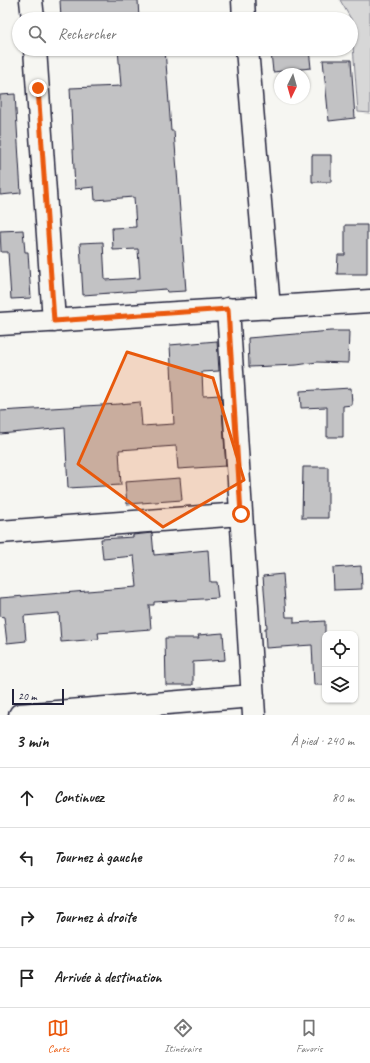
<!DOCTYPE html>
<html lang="fr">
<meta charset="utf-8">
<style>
:root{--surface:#fff;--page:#f2f2f2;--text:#222;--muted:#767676;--line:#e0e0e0;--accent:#ea580c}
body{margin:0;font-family:Caveat,sans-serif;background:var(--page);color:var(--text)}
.controls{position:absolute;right:12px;bottom:12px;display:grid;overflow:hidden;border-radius:8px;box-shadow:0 1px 3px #0004}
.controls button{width:36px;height:36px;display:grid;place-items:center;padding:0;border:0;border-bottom:1px solid var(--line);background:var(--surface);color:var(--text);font:20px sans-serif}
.compass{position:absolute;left:274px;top:68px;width:36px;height:36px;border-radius:50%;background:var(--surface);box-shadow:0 1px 3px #0004;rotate:185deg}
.scale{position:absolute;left:12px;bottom:10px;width:52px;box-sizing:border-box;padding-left:4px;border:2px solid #22223b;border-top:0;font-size:11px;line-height:14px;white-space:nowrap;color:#22223b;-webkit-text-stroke:3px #f6f6f2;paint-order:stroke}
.stop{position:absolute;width:12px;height:12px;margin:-9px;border:3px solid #ea580c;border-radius:50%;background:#fff}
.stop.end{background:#ea580c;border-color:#fff;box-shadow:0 1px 4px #0008}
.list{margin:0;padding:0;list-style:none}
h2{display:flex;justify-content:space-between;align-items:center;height:52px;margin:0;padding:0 16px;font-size:17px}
h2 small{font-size:13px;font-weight:400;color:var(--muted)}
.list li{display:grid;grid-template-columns:26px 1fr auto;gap:12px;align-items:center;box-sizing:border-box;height:60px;padding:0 16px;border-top:1px solid var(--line)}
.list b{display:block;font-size:15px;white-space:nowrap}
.list em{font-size:13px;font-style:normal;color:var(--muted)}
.icon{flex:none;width:22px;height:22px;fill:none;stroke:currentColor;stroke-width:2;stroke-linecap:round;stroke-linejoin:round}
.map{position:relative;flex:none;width:370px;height:715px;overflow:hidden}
.search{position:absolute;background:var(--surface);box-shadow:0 1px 3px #0004;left:12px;right:12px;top:12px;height:44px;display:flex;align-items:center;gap:10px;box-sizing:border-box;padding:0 14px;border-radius:22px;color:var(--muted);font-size:15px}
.sheet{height:292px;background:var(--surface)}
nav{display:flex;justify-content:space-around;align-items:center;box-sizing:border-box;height:56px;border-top:1px solid var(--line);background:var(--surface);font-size:11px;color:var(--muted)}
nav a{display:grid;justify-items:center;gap:2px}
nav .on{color:var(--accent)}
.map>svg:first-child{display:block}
.green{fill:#d7d7d7;stroke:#7c7c89}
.building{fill:#c2c2c4;stroke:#22223b}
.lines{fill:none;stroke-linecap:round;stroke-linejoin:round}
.minor-casing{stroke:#22223b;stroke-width:25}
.minor{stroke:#f6f6f2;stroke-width:22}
.route{stroke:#ea580c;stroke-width:5}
.marked{fill:#e8590c;fill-opacity:0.2;stroke:#e8590c;stroke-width:3;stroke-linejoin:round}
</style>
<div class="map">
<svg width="370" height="715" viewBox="0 0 370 715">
<rect width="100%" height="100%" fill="#f6f6f2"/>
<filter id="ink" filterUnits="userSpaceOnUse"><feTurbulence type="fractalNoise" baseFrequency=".025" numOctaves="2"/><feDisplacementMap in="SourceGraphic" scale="8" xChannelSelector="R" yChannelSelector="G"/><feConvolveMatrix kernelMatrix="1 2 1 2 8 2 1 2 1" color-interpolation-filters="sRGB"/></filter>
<g filter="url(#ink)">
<path class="green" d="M 340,0 L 370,0 L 370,113 L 358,112 L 351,19 Z"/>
<path class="building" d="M 60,0 L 138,0 L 139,19 L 61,19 Z
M 118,49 L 165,49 L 171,131 L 174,131 L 186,291 L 167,292 L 166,289 L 83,295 L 80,243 L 103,242 L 105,280 L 140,278 L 138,249 L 113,250 L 112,228 L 136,227 L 134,197 L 95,200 L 94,187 L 75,189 L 70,88 L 121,86 Z
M 274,49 L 309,49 L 311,68 L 273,72 L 271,52 L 274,51 Z
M 323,60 L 351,60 L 355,118 L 329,121 Z
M 15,94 L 21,193 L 0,195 L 0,95 Z
M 312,155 L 331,155 L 331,182 L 312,182 Z
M 345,225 L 367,225 L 367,274 L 337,274 L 338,255 L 345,255 Z
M 23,230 L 25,252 L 28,252 L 31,298 L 11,299 L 8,252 L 1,252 L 0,231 Z
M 331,331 L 349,331 L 348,363 L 317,362 L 297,365 L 249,367 L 248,338 Z
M 217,341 L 219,371 L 202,372 L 203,396 L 221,395 L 226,466 L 178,469 L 176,446 L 119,450 L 121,485 L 68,488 L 65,428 L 0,434 L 0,411 L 119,404 L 140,402 L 142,426 L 174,424 L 170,345 Z
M 351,388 L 352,405 L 343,406 L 343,437 L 327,437 L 327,407 L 301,408 L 300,391 Z
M 303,467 L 328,467 L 328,518 L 302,518 Z
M 180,478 L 182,500 L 127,504 L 125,482 Z
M 152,533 L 154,555 L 208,550 L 210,582 L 216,582 L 218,598 L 154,602 L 154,605 L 149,605 L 151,629 L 98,633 L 99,639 L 61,642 L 59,613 L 24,616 L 26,641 L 7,643 L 4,617 L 0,616 L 0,598 L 137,587 L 134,556 L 103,559 L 101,539 L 133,537 L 133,535 Z
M 361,566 L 362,589 L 334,590 L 333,568 Z
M 283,574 L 286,617 L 294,617 L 294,623 L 325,621 L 325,685 L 314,685 L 312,645 L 266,648 L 265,628 L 267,628 L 263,576 Z
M 223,633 L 225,660 L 193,662 L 193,685 L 166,685 L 165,638 L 199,638 L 198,635 Z"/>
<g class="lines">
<defs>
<path id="minor" d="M 31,0 L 33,19
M 243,0 L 244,19
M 35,49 L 54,321
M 247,49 L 269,308
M 228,309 L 254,715
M 0,324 L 370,301
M 0,532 L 241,514
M 20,715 L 253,696"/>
</defs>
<use href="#minor" class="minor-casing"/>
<use href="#minor" class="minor"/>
</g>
</g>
<g class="lines" filter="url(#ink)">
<path class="route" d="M 38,88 L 54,321 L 228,309 L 241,514"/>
</g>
<path class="marked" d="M 127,352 L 213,378 L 244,480 L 163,527 L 78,464 Z"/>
</svg>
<div class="controls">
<button><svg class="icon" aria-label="locate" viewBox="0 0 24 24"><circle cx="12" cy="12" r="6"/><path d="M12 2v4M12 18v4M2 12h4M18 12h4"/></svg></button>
<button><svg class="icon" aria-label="layers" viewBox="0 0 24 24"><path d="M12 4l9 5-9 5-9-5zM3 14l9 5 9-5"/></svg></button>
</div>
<svg class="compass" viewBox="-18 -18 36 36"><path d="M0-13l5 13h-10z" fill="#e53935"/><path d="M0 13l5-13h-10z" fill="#767676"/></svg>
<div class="scale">20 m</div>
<div class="stop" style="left:241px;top:514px"></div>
<div class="stop end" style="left:38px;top:88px"></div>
<div class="search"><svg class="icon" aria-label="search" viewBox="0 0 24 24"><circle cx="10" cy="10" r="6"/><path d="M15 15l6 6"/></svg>Rechercher</div>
</div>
<section class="sheet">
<h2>3 min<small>À pied · 240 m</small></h2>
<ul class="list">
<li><svg class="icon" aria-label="ahead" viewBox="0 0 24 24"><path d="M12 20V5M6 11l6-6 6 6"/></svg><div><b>Continuez</b></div><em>80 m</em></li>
<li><svg class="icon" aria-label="left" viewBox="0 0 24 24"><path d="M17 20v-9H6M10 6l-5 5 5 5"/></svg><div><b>Tournez à gauche</b></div><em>70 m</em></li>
<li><svg class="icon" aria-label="right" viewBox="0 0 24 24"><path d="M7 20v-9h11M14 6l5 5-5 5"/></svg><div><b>Tournez à droite</b></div><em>90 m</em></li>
<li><svg class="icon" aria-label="arrive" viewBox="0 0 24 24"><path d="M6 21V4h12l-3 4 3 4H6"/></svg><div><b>Arrivée à destination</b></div></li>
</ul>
</section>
<nav>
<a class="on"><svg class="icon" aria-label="map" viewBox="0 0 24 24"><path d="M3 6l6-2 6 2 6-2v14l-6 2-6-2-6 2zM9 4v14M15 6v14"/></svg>Carte</a>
<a><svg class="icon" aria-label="directions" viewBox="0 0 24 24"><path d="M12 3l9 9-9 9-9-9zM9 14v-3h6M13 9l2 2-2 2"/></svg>Itinéraire</a>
<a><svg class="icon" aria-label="saved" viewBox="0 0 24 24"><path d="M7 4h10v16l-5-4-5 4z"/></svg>Favoris</a>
</nav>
